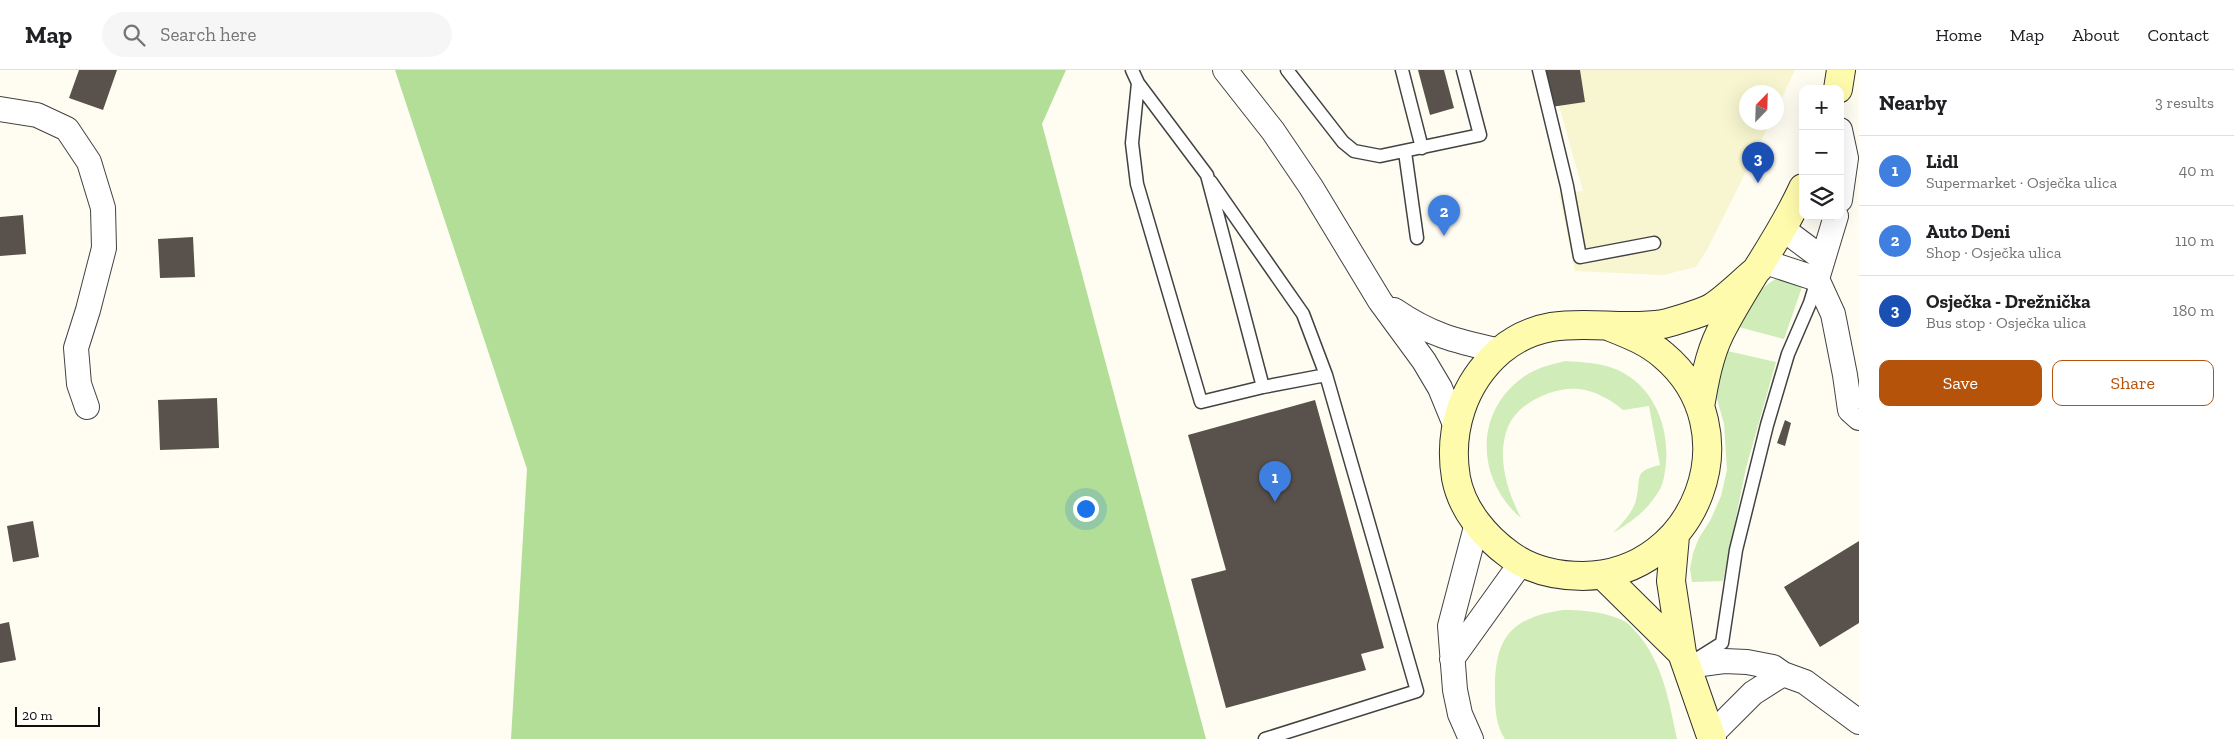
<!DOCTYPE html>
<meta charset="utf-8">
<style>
:root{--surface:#fff;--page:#f6f6f6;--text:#202124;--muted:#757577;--line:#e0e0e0;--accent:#b45309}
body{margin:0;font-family:"Zilla Slab",serif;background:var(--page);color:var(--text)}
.controls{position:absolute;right:15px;top:15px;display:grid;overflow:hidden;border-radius:10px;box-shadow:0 5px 20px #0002}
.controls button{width:45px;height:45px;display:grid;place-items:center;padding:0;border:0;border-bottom:1px solid var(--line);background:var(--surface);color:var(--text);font:25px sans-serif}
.compass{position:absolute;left:1739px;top:15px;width:45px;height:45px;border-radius:50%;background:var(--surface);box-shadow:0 5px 20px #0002;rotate:23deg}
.scale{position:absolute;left:15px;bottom:12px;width:85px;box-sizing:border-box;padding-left:5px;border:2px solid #0f0f0f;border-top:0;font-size:14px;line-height:18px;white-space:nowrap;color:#0f0f0f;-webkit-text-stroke:4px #fff;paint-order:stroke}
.you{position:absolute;left:1085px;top:438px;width:18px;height:18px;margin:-12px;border:4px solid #fff;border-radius:50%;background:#1a73e8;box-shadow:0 0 0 8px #1a73e833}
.badge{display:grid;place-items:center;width:32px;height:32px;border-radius:50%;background:var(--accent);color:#fff;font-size:16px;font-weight:700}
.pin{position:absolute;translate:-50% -41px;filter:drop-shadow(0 1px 2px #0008)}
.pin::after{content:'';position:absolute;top:26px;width:18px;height:15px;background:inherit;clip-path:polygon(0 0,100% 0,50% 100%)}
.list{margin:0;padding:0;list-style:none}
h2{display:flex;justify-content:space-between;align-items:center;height:65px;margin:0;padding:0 20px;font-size:21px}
h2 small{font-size:16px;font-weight:400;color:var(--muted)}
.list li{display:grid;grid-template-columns:32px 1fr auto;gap:15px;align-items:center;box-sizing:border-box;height:70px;padding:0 20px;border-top:1px solid var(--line)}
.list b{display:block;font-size:19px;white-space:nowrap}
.list p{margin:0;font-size:16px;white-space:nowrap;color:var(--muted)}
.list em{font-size:16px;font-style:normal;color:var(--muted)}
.actions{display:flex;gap:10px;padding:15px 20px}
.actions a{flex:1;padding:11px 0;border:1px solid var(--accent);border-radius:10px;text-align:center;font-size:18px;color:var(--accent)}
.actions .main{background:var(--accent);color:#fff}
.icon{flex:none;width:28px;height:28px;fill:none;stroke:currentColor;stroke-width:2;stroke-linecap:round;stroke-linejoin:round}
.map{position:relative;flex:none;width:1859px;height:669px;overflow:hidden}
header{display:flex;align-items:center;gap:30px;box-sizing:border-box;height:70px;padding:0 25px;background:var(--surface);border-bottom:1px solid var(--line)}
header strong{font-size:24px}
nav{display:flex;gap:28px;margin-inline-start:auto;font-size:18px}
.search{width:350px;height:45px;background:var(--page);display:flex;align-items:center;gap:12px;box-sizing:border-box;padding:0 18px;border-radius:28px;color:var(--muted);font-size:19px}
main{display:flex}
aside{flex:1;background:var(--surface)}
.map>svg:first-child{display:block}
.farmland{fill:#f7f6d0}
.green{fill:#d0ecb8}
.forest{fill:#b2de97}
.building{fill:#59514b}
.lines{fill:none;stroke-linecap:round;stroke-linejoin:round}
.lane-casing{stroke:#424242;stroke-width:15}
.street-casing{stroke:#424242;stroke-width:26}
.secondary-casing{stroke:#313131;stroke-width:30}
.lane{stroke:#fff;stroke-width:12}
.street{stroke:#fff;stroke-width:24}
.secondary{stroke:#fffbad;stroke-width:28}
</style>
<header>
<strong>Map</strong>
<div class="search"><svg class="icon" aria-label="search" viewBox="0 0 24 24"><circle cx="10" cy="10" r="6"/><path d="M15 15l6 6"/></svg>Search here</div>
<nav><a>Home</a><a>Map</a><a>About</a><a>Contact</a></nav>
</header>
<main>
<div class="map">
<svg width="1859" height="669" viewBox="0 0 1859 669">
<rect width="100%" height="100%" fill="#fffdf2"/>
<path class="farmland" d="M 1549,0 L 1795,0 L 1777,38 L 1776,22 L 1746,22 L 1746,52 L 1770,53 L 1708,178 L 1696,197 L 1663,205 L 1575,201 L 1559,124 L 1583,121 Z"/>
<path class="green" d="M 1778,208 L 1797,212 L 1802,217 L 1784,269 L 1735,256 C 1747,238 1758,217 1778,208 Z
M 1723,280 L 1776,292 L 1746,398 L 1723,511 L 1692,512 L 1690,499 L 1693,483 L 1699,468 L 1711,449 L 1721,426 L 1727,400 L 1724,354 L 1717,329 L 1717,315 Z
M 1565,291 C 1582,292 1602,293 1618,300 C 1654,317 1669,356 1666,393 C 1665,401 1664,412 1660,419 C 1649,439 1633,451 1613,463 C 1622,454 1633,442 1636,430 C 1642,406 1632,402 1660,395 L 1649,336 L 1623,340 C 1610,329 1595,321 1579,319 C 1554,316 1517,333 1508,357 C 1496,386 1507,421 1521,448 C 1477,411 1473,344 1522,308 C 1535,298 1550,295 1565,291 Z
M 1563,540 C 1585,540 1607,542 1626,552 C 1630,555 1634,560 1637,563 C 1663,593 1669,631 1677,669 L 1505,669 C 1496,656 1495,639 1495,624 C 1494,570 1508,548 1563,540 Z"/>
<path class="forest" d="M 395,0 L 1066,0 L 1042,54 L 1206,669 L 511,669 L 527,399 Z"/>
<path class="building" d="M 79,0 L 117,0 L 103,40 L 69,28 Z
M 1418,0 L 1444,0 L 1454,38 L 1430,45 Z
M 1545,0 L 1580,0 L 1585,32 L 1551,37 Z
M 1761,85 L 1766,86 L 1758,105 L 1753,103 Z
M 23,145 L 26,184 L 0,186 L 0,147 Z
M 193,167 L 195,207 L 160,208 L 158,169 Z
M 217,328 L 219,378 L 160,380 L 158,330 Z
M 1315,330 L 1384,578 L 1361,584 L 1366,600 L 1226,638 L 1191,509 L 1226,500 L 1188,365 Z
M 1785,350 L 1791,353 L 1785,376 L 1777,373 Z
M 33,451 L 39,487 L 13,492 L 7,456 Z
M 1859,471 L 1859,553 L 1820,577 L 1784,517 Z
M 9,552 L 16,590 L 0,593 L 0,554 Z"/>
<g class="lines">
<defs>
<path id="lane" d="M 1132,0 L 1138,13 L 1207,105 L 1263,317 L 1201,332 L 1137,114 L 1132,73 L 1138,13
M 1287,0 L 1343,72 L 1354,81 L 1380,86 L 1480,65 L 1463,0
M 1402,0 L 1422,78
M 1539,0 L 1567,116 L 1580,187 L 1654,173
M 1405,82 L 1417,168
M 1211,112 L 1303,244 L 1326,305 L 1263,317
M 1695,590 L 1722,573 L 1736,480 L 1767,355 L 1788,284 L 1810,233 L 1817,210
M 1265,669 L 1417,621 L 1326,305"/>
<path id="street" d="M 1225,0 L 1273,61 L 1311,117 L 1380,231 L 1424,291 L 1440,318 L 1456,357
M 0,39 L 37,45 L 67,59 L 89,92 L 103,138 L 104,178 L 88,240 L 76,278 L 79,314 L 87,337
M 1840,60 L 1846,88 L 1840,130
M 1836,146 L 1817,209 L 1833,244 L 1845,305 L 1850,340 L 1859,348
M 1783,159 L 1823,189
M 1762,191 L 1817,209
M 1394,240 C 1432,266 1456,271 1500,281
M 1452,589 L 1521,493
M 1687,596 L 1724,591 L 1747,592 L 1773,597 L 1783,604 L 1805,612 L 1859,652
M 1711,665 L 1753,623 L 1783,604
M 1471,669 L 1460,644 L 1455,620 L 1450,556 L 1477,453"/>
<path id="secondary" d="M 1838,19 L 1841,0
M 1608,256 C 1628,264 1647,271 1663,285 C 1752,359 1697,505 1583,506 C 1558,506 1531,500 1510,485 C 1485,467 1462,440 1456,408 C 1448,361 1463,313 1500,281 C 1551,238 1605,263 1663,254 C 1672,252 1701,243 1709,239 C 1724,231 1744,210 1758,199
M 1700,337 C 1704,313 1709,285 1720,263 C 1745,213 1780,169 1803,118
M 1675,466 L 1671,511 L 1682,583 L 1712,669
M 1604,506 L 1682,583"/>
</defs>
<use href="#lane" class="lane-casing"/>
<use href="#street" class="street-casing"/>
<use href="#secondary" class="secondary-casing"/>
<use href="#lane" class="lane"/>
<use href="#street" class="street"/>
<use href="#secondary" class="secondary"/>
</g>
</svg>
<div class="controls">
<button>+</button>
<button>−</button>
<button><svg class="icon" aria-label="layers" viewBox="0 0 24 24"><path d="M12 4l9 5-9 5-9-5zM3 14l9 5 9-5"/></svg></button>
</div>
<svg class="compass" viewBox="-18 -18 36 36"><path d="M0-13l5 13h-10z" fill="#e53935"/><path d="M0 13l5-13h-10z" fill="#757577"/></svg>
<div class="scale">20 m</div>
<div class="you"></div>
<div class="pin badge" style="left:1275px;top:432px;background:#3f7fe0">1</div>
<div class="pin badge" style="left:1444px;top:166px;background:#3f7fe0">2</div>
<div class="pin badge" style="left:1758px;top:113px;background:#1a4fb4">3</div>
</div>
<aside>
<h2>Nearby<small>3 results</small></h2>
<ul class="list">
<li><span class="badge" style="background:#3f7fe0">1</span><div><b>Lidl</b><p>Supermarket · Osječka ulica</p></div><em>40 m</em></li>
<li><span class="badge" style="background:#3f7fe0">2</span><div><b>Auto Deni</b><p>Shop · Osječka ulica</p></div><em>110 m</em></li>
<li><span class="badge" style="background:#1a4fb4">3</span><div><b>Osječka - Drežnička</b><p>Bus stop · Osječka ulica</p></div><em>180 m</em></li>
</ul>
<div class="actions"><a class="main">Save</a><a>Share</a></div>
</aside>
</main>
